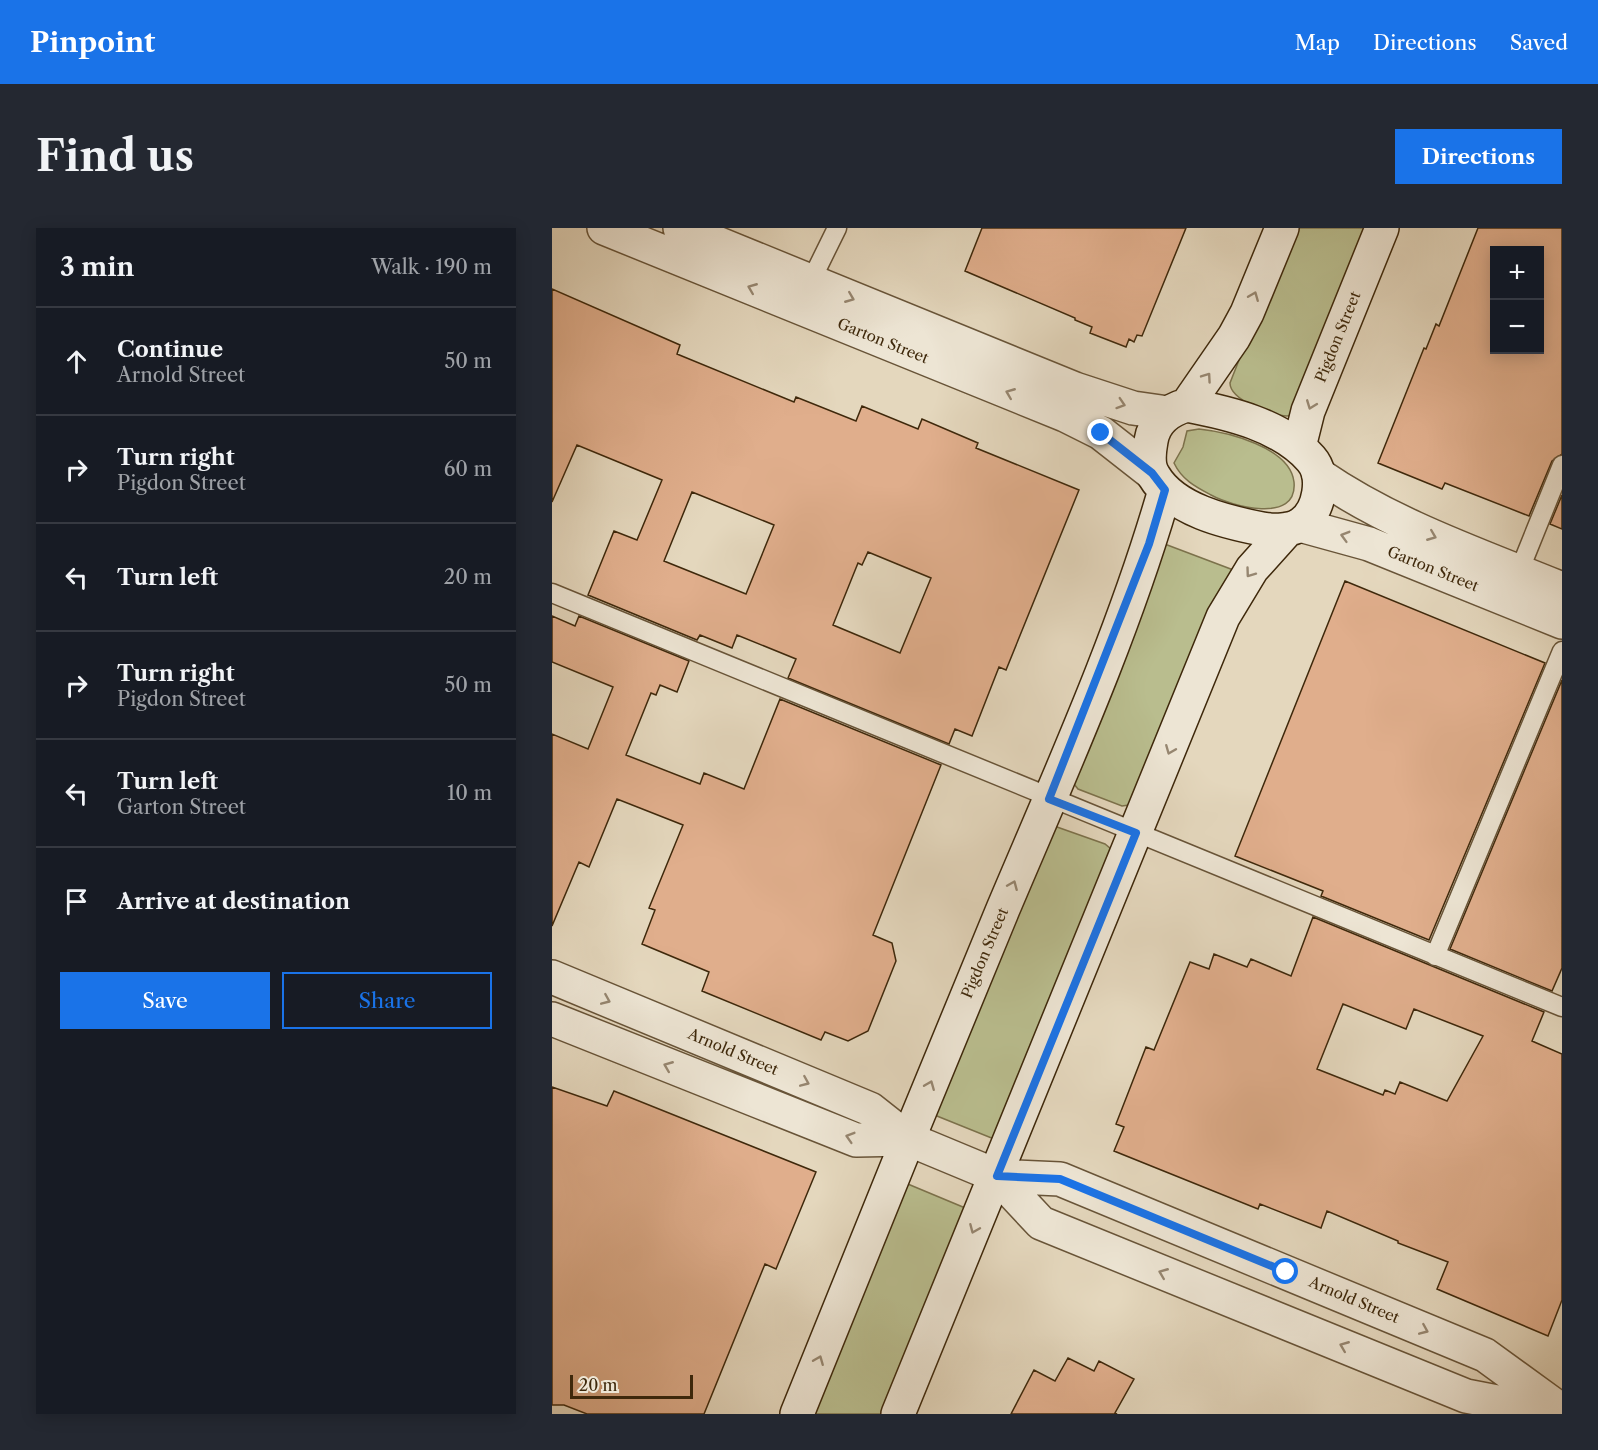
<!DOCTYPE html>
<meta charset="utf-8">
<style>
:root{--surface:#171b24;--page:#242831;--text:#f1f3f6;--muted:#9ea1a6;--line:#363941;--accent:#1a73e8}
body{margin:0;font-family:"Libre Caslon Text",serif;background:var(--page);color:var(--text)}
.controls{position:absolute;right:18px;top:18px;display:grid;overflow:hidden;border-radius:0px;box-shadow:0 3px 15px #0003}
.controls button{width:54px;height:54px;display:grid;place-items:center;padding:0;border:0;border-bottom:2px solid var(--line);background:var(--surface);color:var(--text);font:30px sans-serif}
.scale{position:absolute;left:18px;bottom:15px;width:123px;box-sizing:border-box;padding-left:6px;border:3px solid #3e280b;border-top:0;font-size:16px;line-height:21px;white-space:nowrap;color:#3e280b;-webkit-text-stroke:4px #ede5d4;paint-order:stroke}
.stop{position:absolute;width:18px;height:18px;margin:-14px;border:4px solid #1a73e8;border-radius:50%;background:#fff}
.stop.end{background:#1a73e8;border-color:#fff;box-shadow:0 2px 6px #0008}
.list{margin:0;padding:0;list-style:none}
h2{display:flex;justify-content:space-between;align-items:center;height:78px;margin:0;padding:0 24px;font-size:26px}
h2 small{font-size:20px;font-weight:400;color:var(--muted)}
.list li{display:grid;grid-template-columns:39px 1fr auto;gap:18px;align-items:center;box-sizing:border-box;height:108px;padding:0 24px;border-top:2px solid var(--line)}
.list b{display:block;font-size:22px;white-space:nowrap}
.list p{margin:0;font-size:20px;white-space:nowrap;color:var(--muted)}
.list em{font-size:20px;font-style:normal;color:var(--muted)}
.actions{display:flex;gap:12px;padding:18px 24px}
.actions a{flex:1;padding:14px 0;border:2px solid var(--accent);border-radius:0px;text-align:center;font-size:21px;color:var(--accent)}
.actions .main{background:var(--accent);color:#fff}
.icon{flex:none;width:33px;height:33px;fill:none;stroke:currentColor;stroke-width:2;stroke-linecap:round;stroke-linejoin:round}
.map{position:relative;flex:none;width:1010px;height:1186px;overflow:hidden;border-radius:0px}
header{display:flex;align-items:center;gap:36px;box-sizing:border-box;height:84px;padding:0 30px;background:var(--accent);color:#fff}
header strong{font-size:28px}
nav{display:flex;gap:33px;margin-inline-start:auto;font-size:21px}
.intro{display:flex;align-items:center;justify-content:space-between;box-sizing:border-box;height:144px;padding:0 36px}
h1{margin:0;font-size:42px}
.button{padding:15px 27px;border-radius:0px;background:var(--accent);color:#fff;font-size:21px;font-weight:700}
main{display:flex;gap:36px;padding:0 36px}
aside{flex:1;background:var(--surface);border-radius:0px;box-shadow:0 3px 15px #0003}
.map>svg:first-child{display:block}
.green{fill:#b9bd8e;stroke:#7c724c;stroke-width:1.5}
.building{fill:#e0ae8c;stroke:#3e280b;stroke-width:1.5;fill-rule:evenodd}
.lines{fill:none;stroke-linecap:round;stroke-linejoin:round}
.lane-casing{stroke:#685438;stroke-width:21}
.street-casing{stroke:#685438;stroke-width:36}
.secondary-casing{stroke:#3e280b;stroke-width:36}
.lane{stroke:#ede5d4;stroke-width:18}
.street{stroke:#ede5d4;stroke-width:33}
.secondary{stroke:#ede5d4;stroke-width:33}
.oneway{stroke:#968670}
.route{stroke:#1a73e8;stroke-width:8}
.labels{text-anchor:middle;stroke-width:6;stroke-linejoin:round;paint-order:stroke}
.street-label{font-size:15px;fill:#3e280b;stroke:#ede5d4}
</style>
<header>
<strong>Pinpoint</strong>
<nav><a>Map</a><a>Directions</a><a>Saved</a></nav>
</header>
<div class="intro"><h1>Find us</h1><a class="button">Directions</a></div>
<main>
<aside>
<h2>3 min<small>Walk · 190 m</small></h2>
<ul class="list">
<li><svg class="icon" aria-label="ahead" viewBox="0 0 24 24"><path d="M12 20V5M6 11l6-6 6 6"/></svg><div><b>Continue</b><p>Arnold Street</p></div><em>50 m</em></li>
<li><svg class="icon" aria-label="right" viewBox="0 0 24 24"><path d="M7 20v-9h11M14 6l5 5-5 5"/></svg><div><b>Turn right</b><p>Pigdon Street</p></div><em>60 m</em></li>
<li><svg class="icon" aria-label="left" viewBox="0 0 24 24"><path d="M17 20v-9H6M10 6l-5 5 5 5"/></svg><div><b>Turn left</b></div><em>20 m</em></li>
<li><svg class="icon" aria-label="right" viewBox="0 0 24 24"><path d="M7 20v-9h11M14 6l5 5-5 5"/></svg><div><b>Turn right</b><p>Pigdon Street</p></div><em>50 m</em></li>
<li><svg class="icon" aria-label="left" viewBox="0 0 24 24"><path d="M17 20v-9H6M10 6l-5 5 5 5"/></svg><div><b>Turn left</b><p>Garton Street</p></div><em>10 m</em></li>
<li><svg class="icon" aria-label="arrive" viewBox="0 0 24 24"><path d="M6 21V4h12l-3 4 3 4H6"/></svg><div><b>Arrive at destination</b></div></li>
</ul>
<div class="actions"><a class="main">Save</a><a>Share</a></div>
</aside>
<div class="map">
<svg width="1010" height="1186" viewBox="0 0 1010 1186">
<rect width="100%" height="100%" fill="#e4d7bd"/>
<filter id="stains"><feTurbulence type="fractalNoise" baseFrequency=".00333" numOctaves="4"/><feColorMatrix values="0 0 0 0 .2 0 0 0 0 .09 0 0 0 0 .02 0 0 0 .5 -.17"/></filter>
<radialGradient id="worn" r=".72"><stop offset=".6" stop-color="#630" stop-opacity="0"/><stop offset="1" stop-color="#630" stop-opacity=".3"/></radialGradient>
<path class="green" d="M 739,0 L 820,0 L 740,187 L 735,188 C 720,188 678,172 678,155 Z
M 647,201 C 675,204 738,219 742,254 C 746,297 679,278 659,267 C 644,259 630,252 622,235 L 631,219 L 635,203 Z
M 610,315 L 684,343 L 577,577 L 570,578 L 526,561 L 522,556 Z
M 505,599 L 553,616 L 559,621 L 442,911 L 380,886 L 499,600 Z
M 351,954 L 418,982 L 334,1186 L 256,1186 Z"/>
<path class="building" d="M 430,0 L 634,0 L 590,108 L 585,107 L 582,114 L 577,111 L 574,119 L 538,105 L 540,99 L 523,92 L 523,90 L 413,43 Z
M 926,0 L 1010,0 L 1010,226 L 1000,233 L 977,288 L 893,255 L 890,261 L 826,235 L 872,120 L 874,121 L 884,96 L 887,98 ZM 942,22 L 987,22 L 987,122 L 942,122 Z
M 0,61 L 128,117 L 125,126 L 242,174 L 244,169 L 304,193 L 310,178 L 366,201 L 370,191 L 426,215 L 424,220 L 527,262 L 454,442 L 447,439 L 420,508 L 403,501 L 397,516 L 236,450 L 244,431 L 185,407 L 180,420 L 148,407 L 145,412 L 36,367 L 62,303 L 85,312 L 110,252 L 25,217 L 0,274 ZM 140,264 L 222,297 L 194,366 L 112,333 ZM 316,324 L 379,350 L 348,425 L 281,397 L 306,335 L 310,337 Z
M 1010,267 L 1010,301 L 998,296 Z
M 793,353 L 993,435 L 877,712 L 769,668 L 771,663 L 683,628 Z
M 0,388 L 23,398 L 27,388 L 137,433 L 125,464 L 108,457 L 104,467 L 99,465 L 74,527 L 148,556 L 152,545 L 192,561 L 228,471 L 389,537 L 321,707 L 340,715 L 344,733 L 316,803 L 296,813 L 273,804 L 269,812 L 150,763 L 157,744 L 90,716 L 103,682 L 97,680 L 131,597 L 65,571 L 37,639 L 27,634 L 0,698 L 0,506 L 36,521 L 61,459 L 0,434 Z
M 1010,452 L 1010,740 L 1000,763 L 898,721 Z
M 761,689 L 992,784 L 980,813 L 1010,826 L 1010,1072 L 996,1108 L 885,1061 L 896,1034 L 846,1015 L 846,1013 L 775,983 L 769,1000 L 708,976 L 706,981 L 562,923 L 572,899 L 564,896 L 594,819 L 602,822 L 638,734 L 657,741 L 662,726 L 695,739 L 699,731 L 739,748 ZM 791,776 L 854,801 L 862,781 L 931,808 L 895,873 L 848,854 L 843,866 L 833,862 L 831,867 L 765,841 Z
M 0,859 L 55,878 L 62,863 L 264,944 L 224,1041 L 213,1036 L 152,1186 L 35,1186 L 12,1177 L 0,1177 Z
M 516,1130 L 542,1143 L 547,1133 L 582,1151 L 563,1185 L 565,1186 L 459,1186 L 482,1142 L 503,1153 Z"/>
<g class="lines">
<defs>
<path id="lane" d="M 255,61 L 285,0
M 964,351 L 1010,237
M 0,365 L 1010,779
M 883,728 L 1010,423"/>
<path id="street" d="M 52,0 L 513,187 L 549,205 L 600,245
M 128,0 L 523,161 L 581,180 L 616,185
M 767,247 C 841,298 927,327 1010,361
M 748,297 L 817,316 L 1010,394
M 0,749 L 318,881 L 356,911 L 445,948 L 508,951 L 933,1127 L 1010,1183
M 0,791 L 304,912 L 356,911
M 445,948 L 489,995 L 914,1168 L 1007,1186"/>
<path id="secondary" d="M 635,177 C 677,185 729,197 759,231 C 774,248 768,283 749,296 C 740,303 721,303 710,301 C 674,294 622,282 602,248 C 595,238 597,224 599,213 C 602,193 617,182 635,177 L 682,109 L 695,85 L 730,0
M 747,219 L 756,183 L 830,0
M 245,1186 C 313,1017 381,849 451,681 C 509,544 572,405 613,262
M 346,1186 L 671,389 L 700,341 L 736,301"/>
</defs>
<use href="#lane" class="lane-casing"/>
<use href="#street" class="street-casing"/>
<use href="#secondary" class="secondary-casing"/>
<use href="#lane" class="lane"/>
<use href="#street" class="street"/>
<use href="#secondary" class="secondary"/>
</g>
<defs><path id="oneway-chevron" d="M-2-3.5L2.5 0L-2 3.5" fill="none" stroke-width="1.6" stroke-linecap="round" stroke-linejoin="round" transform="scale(1.5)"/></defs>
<g class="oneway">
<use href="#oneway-chevron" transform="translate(200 60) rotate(-158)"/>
<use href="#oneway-chevron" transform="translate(702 68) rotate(-68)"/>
<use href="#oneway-chevron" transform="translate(298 70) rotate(22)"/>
<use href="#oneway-chevron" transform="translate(655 149) rotate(-55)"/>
<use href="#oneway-chevron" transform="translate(458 165) rotate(-158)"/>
<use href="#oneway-chevron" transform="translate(569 176) rotate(18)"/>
<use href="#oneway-chevron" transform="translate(759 177) rotate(111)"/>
<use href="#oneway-chevron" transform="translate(793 308) rotate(-164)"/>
<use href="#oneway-chevron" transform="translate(880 308) rotate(22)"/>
<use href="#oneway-chevron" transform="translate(698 345) rotate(126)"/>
<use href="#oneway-chevron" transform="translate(618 522) rotate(112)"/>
<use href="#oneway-chevron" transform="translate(461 657) rotate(-67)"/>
<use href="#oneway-chevron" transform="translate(54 772) rotate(23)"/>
<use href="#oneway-chevron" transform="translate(116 838) rotate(-158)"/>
<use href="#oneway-chevron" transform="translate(253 854) rotate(23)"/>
<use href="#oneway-chevron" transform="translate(378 857) rotate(-68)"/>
<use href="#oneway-chevron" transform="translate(298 909) rotate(-163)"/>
<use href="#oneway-chevron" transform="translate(422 1001) rotate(113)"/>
<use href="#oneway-chevron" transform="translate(611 1045) rotate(-158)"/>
<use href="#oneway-chevron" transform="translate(872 1102) rotate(23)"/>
<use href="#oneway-chevron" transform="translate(792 1118) rotate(-158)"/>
<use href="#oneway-chevron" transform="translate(267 1132) rotate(-68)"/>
</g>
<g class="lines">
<path class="route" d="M 549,205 L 600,245 L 613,262 L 597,316 L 497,571 L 584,605 L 445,948 L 508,951 L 734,1044"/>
</g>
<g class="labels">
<g class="street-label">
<text transform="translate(786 109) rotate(-68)" y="5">Pigdon Street</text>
<text transform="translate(331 113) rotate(22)" y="5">Garton Street</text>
<text transform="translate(881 341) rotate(22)" y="5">Garton Street</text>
<text transform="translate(433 725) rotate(-67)" y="5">Pigdon Street</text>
<text transform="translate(181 824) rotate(23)" y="5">Arnold Street</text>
<text transform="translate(802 1072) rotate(23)" y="5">Arnold Street</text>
</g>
</g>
<rect width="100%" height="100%" filter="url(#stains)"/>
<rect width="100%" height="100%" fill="url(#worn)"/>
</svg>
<div class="controls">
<button>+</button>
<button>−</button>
</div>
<div class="scale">20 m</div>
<div class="stop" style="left:734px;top:1044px"></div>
<div class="stop end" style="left:549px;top:205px"></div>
</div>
</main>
